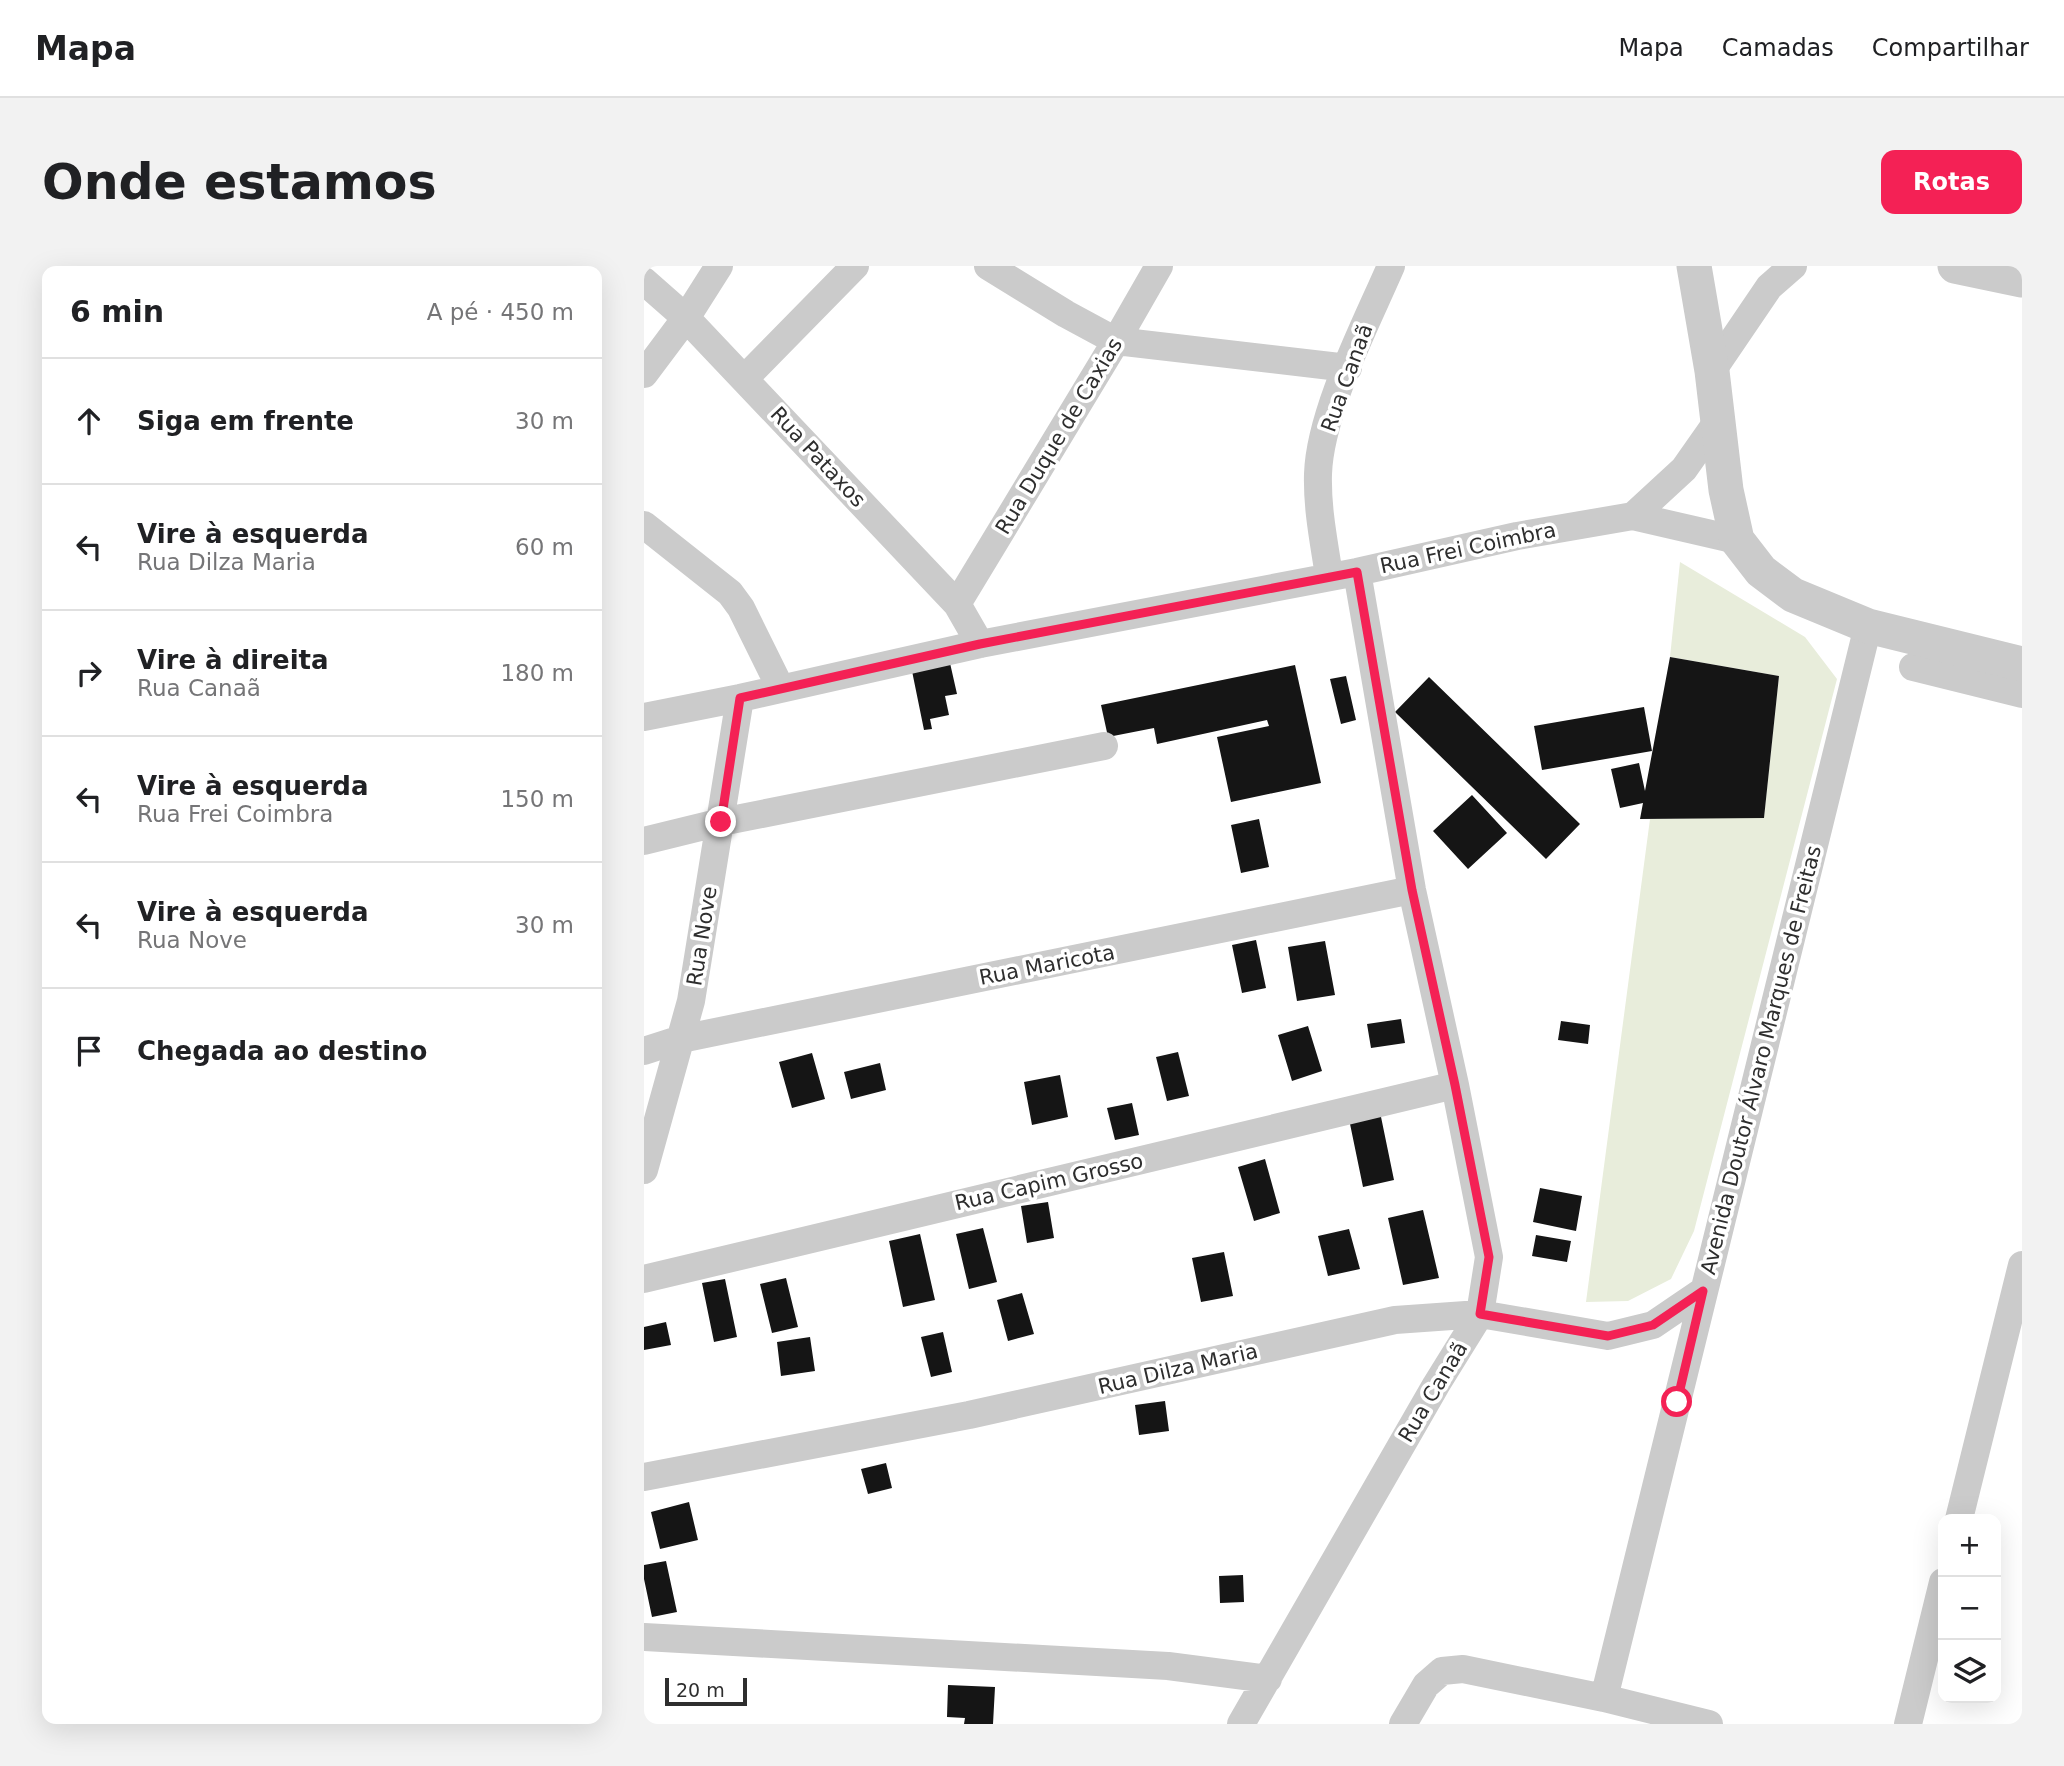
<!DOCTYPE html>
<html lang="pt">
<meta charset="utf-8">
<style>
:root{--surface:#fff;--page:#f2f2f2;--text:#202124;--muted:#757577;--line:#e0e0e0;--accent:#f42155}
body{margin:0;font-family:"DejaVu Sans",sans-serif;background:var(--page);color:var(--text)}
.controls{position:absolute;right:21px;bottom:21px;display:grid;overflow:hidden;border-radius:14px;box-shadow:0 7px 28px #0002}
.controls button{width:63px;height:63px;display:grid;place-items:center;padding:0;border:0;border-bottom:2px solid var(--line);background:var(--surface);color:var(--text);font:35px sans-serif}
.scale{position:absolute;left:21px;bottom:18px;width:82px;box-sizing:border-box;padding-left:7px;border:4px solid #2e2e2e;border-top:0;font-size:19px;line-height:24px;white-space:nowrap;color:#2e2e2e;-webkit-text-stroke:5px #fff;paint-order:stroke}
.stop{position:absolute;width:21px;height:21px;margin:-16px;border:5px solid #f42155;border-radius:50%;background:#fff}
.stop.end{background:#f42155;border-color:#fff;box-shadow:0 2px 7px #0008}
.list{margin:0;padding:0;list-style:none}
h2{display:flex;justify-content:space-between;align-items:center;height:91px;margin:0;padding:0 28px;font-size:30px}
h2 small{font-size:23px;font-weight:400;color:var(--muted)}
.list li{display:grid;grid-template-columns:46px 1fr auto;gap:21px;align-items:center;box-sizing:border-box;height:126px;padding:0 28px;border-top:2px solid var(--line)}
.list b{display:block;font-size:26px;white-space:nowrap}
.list p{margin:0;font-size:23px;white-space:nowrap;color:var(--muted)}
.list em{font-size:23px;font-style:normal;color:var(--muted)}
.icon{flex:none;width:38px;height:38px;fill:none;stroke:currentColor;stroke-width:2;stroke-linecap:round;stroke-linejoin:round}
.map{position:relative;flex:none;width:1378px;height:1458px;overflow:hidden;border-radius:14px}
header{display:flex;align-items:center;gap:42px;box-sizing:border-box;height:98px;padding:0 35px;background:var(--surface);border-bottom:2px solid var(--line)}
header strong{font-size:33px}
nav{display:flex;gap:38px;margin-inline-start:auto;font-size:24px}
.intro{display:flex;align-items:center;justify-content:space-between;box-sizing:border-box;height:168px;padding:0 42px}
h1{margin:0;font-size:49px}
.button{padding:18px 32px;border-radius:14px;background:var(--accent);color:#fff;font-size:24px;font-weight:700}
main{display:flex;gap:42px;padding:0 42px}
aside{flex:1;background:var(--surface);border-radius:14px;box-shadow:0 7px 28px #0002}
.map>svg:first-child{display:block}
.green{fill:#e8eddb}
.building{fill:#151515}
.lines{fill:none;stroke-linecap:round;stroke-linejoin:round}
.minor{stroke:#cbcbcb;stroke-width:28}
.tertiary{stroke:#cbcbcb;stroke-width:35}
.route{stroke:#f42155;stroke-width:9}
.labels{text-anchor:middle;stroke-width:7;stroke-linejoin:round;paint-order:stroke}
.street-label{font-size:21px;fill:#2e2e2e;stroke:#fff}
</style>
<header>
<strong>Mapa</strong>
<nav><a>Mapa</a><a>Camadas</a><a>Compartilhar</a></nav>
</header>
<div class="intro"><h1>Onde estamos</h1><a class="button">Rotas</a></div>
<main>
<aside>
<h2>6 min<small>A pé · 450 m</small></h2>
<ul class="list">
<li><svg class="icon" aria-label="ahead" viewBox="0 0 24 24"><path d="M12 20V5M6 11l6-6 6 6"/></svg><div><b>Siga em frente</b></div><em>30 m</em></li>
<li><svg class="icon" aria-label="left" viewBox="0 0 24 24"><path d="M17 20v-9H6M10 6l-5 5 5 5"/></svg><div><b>Vire à esquerda</b><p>Rua Dilza Maria</p></div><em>60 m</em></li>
<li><svg class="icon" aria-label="right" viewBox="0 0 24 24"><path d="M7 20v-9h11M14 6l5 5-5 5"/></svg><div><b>Vire à direita</b><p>Rua Canaã</p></div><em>180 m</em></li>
<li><svg class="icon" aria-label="left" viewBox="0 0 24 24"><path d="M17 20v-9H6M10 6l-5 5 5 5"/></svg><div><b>Vire à esquerda</b><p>Rua Frei Coimbra</p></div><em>150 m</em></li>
<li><svg class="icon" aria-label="left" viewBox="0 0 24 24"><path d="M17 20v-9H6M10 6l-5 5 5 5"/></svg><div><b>Vire à esquerda</b><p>Rua Nove</p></div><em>30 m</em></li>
<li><svg class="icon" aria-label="arrive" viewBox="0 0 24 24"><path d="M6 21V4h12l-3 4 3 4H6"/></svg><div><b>Chegada ao destino</b></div></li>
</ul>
</aside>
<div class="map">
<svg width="1378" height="1458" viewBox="0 0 1378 1458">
<rect width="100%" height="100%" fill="#fff"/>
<path class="green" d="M 1036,296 L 1161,371 L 1193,413 L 1050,965 L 1027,1013 L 984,1035 L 942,1036 L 1006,553 L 1120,551 L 1135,410 L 1026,391 Z"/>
<path class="building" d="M 1026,391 L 1135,410 L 1120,552 L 996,553 L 999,537 L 976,542 L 967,503 L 995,497 L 1001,525 Z
M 306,397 L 313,428 L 301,430 L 305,449 L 286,453 L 288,463 L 280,464 L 268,405 Z
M 651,399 L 677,517 L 587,536 L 573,471 L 625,460 L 623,454 L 513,478 L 510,462 L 464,471 L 457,439 Z
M 702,410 L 712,454 L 697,458 L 686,413 Z
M 785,411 L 936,558 L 902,593 L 751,446 Z
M 1000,441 L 1008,485 L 898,504 L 890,460 Z
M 828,529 L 863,567 L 824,603 L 789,565 Z
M 615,553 L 625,601 L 597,607 L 587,559 Z
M 612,674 L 622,722 L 598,727 L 588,679 Z
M 681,675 L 691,729 L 653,735 L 644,681 Z
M 757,753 L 761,777 L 727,782 L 723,758 Z
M 917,755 L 946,759 L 944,778 L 914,774 Z
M 664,760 L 678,805 L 648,815 L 634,769 Z
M 534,786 L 545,830 L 523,835 L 512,791 Z
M 168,787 L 181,833 L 148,842 L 135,796 Z
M 236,797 L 242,824 L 207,833 L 200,806 Z
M 416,809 L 424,851 L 388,859 L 380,816 Z
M 488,837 L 495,869 L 471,874 L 463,842 Z
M 736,846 L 750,914 L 719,921 L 705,853 Z
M 621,893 L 636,947 L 610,955 L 594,901 Z
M 896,922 L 938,930 L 932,965 L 889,956 Z
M 404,936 L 410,972 L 383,977 L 377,940 Z
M 779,944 L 795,1012 L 759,1019 L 744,952 Z
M 339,962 L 353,1016 L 325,1023 L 312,968 Z
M 705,963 L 716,1003 L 684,1010 L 674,970 Z
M 276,968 L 291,1034 L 259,1041 L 245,975 Z
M 892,969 L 927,975 L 923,996 L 888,990 Z
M 580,986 L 589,1030 L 557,1036 L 548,992 Z
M 142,1012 L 154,1061 L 128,1067 L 116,1018 Z
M 81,1013 L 93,1071 L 70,1076 L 58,1017 Z
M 378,1027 L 390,1068 L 364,1075 L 353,1034 Z
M 22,1056 L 27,1079 L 0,1084 L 0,1061 Z
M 299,1066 L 308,1106 L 287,1111 L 277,1071 Z
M 166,1071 L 171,1105 L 137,1110 L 133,1076 Z
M 521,1135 L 525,1165 L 495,1169 L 491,1139 Z
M 242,1197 L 248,1222 L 224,1228 L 217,1203 Z
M 45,1236 L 54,1274 L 16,1283 L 7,1246 Z
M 22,1295 L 33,1346 L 8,1351 L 0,1313 L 0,1299 Z
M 599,1309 L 600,1336 L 576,1337 L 575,1310 Z
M 304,1419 L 351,1421 L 349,1458 L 320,1458 L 321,1452 L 303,1451 Z"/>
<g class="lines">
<path class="minor" d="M 344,0 L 422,48 L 472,75 L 704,102
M 0,15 L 42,52 L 313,338 L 336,378
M 1068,105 L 1125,21 L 1149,0
M 0,108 L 42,52 L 75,0
M 100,113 L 211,0
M 989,250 L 1040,203 L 1073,156
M 0,259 L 86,327 L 97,342 L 136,421
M 685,310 C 680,276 673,243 674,208 C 676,146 722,58 747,0
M 313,338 L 472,75 L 515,0
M 1269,401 L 1378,428
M 0,451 L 96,432 L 336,378 L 713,306 L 873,270 L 989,250 L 1093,274
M 0,575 L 77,556 L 460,480
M 0,785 L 37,773 L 768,624
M 0,904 L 47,735 L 96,432
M 0,1013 L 811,819
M 0,1211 L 325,1149 L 751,1054 L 836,1048 L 964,1070 L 1009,1059 L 1059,1025
M 1315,1253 L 1378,999
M 0,1371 L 524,1400 L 624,1413
M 960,1432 L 1224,360
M 597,1458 L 792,1119 L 836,1048 L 845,991 L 811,819 L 768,624 L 713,306
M 759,1458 L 782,1419 L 798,1405 L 819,1403 L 960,1432 L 1065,1458
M 1264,1458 L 1299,1316"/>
<path class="tertiary" d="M 1050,0 L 1068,105 L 1082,224 L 1093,274 L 1117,305 L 1149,329 L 1224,360 L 1378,398
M 1311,0 L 1378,14"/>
</g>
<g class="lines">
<path class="route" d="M 77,556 L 96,432 L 336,378 L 713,306 L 768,624 L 811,819 L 845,991 L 836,1048 L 964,1070 L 1009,1059 L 1059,1025 L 1033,1136"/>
</g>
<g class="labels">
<g class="street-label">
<text transform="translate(703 112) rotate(-70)" y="7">Rua Canaã</text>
<text transform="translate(415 170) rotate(-59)" y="7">Rua Duque de Caxias</text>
<text transform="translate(174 191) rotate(47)" y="7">Rua Pataxos</text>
<text transform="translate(824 282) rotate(-12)" y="7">Rua Frei Coimbra</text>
<text transform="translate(58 670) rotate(-81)" y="7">Rua Nove</text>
<text transform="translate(403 699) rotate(-11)" y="7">Rua Maricota</text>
<text transform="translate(1117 794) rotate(-76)" y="7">Avenida Doutor Álvaro Marques de Freitas</text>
<text transform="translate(405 916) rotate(-13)" y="7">Rua Capim Grosso</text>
<text transform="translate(534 1103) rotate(-13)" y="7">Rua Dilza Maria</text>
<text transform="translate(789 1126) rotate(-59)" y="7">Rua Canaã</text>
</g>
</g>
</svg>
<div class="controls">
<button>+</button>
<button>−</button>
<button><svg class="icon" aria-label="layers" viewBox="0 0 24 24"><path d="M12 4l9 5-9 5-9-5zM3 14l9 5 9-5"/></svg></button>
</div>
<div class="scale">20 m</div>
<div class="stop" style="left:1033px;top:1136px"></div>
<div class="stop end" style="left:77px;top:556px"></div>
</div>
</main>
